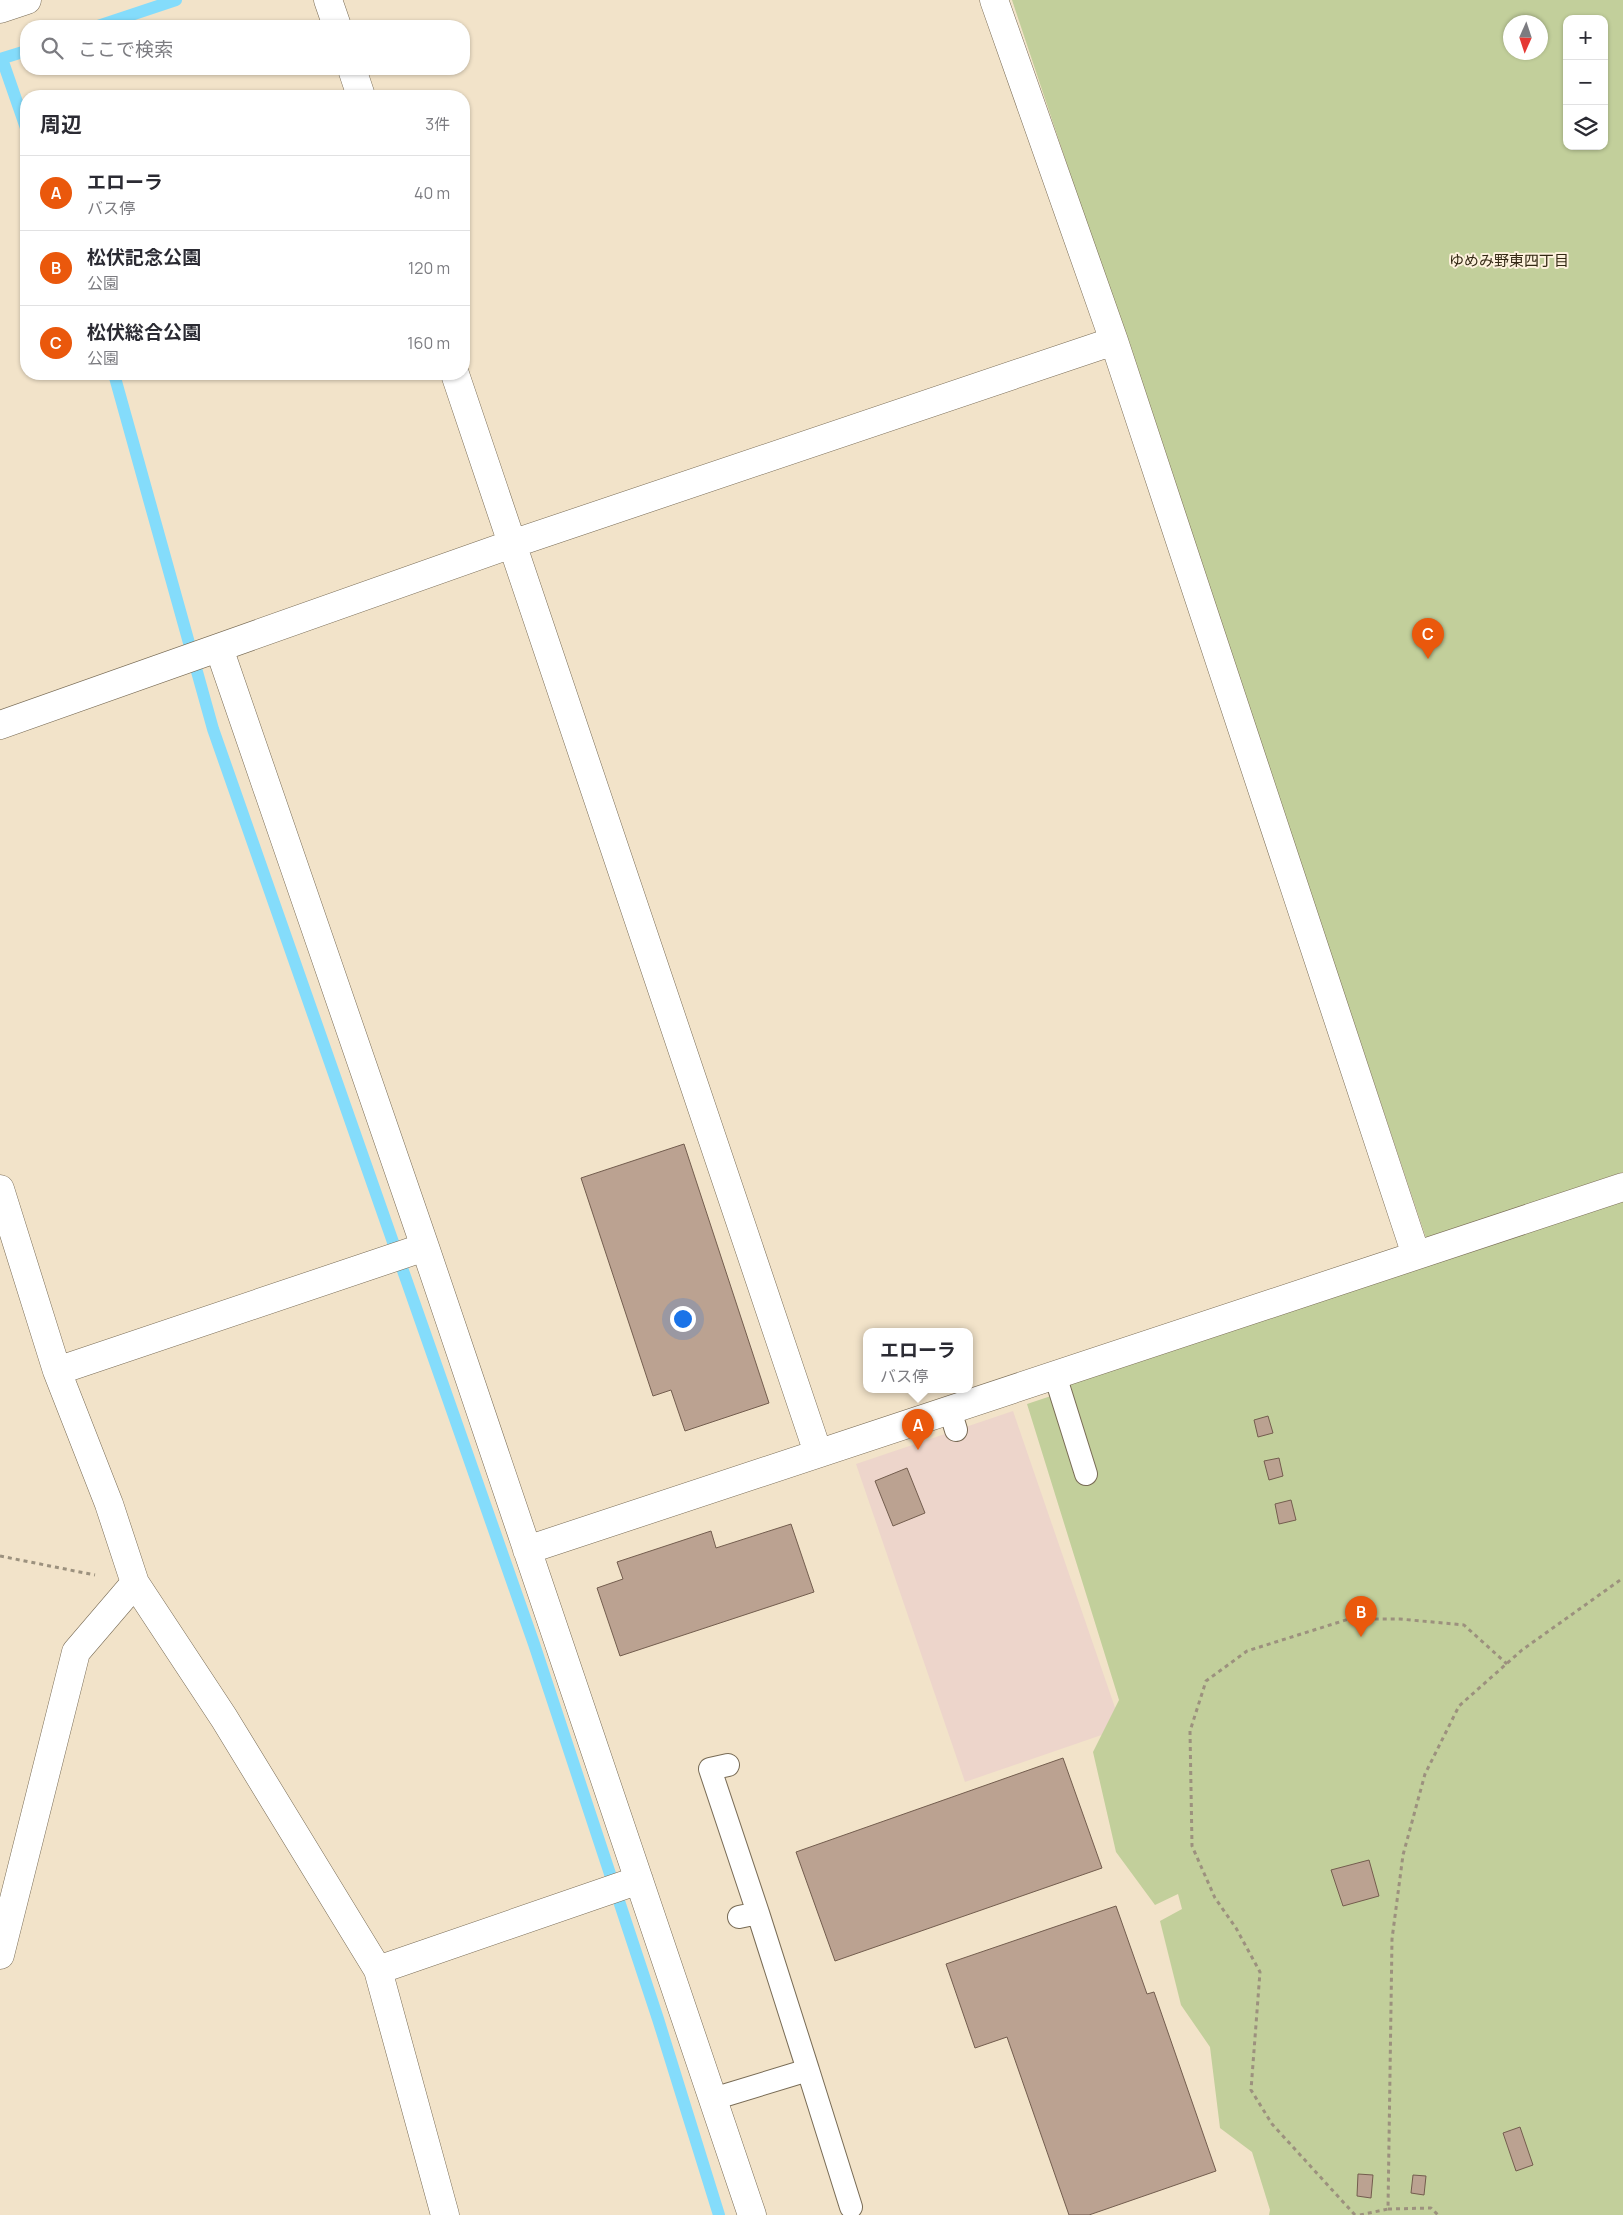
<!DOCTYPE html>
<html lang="ja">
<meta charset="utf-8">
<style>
:root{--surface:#fff;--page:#f2f2f3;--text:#2b2b33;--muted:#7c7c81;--line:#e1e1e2;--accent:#ea580c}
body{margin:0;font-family:Manrope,"Noto Sans JP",sans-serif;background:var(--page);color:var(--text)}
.controls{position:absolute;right:15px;top:15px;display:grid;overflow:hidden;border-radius:10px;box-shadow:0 1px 4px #0004}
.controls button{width:45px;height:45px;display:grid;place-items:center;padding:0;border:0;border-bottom:1px solid var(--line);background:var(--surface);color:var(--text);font:25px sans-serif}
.compass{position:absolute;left:1503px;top:15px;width:45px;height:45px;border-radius:50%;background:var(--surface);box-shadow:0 1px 4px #0004;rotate:183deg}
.you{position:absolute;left:682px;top:1318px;width:18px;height:18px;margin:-12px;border:4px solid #fff;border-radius:50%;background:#1a73e8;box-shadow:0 0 0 8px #1a73e833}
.badge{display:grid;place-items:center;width:32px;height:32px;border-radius:50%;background:var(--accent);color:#fff;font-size:16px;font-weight:700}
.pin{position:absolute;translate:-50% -41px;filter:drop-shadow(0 1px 2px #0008)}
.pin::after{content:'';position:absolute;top:26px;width:18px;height:15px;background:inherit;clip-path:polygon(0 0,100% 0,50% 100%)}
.popup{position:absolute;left:863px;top:1328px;width:110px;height:65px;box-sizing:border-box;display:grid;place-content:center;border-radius:10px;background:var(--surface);filter:drop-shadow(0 1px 4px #0005);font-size:16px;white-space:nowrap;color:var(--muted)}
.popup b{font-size:19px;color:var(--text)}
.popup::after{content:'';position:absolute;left:50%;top:100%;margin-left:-10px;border:10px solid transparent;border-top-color:var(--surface)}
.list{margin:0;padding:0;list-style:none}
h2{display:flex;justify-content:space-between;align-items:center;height:65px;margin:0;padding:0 20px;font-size:21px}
h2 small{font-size:16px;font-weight:400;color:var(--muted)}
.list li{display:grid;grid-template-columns:32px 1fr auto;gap:15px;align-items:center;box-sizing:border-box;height:75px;padding:0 20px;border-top:1px solid var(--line)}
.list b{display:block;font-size:19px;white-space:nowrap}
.list p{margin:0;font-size:16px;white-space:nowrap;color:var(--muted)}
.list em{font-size:16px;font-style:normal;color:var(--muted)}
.icon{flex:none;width:28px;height:28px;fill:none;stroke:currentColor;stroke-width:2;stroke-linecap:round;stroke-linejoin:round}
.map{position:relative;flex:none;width:1623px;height:2215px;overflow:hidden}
.search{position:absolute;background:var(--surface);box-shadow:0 1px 4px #0004;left:20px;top:20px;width:450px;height:55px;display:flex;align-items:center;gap:12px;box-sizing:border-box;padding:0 18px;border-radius:20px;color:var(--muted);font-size:19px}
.panel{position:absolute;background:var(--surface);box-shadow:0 1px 4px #0004;left:20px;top:90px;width:450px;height:290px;border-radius:20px}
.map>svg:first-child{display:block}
.industrial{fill:#edd5cb}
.green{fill:#c2cf9b;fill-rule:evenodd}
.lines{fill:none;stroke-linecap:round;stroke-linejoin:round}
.stream{stroke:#84dcfb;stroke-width:12}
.building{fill:#bba291;stroke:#735d4e}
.lane-casing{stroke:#786b55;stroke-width:24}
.street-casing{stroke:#786b55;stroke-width:29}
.path{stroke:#9c917e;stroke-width:3;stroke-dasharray:4 4;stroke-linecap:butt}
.lane{stroke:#fff;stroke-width:22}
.street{stroke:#fff;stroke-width:28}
.labels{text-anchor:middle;stroke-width:4;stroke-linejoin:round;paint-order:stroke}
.neighbourhood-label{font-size:15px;fill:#332813;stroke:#fdf1dc}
</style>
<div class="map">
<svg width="1623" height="2215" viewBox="0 0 1623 2215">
<rect width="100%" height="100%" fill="#f2e3c9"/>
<path class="industrial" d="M 1013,1411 L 1122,1728 L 965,1782 L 856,1464 Z"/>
<path class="green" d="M 1012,0 L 1623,0 L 1623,1172 L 1426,1238 ZM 1567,19 L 1604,19 L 1604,146 L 1567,146 ZM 1510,22 L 1540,22 L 1540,52 L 1510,52 Z
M 1623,1197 L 1623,2215 L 1269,2215 L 1270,2210 L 1252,2152 L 1220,2128 L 1210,2047 L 1181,2005 L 1160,1921 L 1182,1909 L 1178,1894 L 1155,1905 L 1116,1852 L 1093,1752 L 1119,1700 L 1027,1404 L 1072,1389 L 1069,1382 Z"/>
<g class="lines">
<path class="stream" d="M 98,26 L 176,0
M 0,59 L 26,51
M 2,59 L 26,128
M 114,374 L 213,729 L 534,1644 L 658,2019 L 719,2215"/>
</g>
<path class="building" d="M 684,1144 L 769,1403 L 685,1431 L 671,1390 L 653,1396 L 581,1178 Z
M 1268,1416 L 1273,1433 L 1258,1437 L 1254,1420 Z
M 1279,1458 L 1283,1476 L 1269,1480 L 1264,1461 Z
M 907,1468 L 925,1513 L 893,1526 L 875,1481 Z
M 1291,1500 L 1296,1520 L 1279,1524 L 1275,1504 Z
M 791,1524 L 814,1592 L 620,1656 L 597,1588 L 623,1579 L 617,1562 L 711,1531 L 716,1548 Z
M 1063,1758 L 1102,1868 L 835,1961 L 796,1852 Z
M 1369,1860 L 1379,1896 L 1343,1906 L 1331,1870 Z
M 1116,1906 L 1147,1994 L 1154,1992 L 1216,2171 L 1089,2215 L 1069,2215 L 1007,2037 L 975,2048 L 946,1964 Z
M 1520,2127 L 1533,2165 L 1516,2171 L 1503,2133 Z
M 1358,2174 L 1373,2175 L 1371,2198 L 1357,2196 Z
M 1413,2175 L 1426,2176 L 1424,2195 L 1411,2193 Z"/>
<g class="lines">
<defs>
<path id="lane" d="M 1055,1375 L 1086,1474
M 950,1410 L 956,1430
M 728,1765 L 710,1769 L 758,1913
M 739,1917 L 758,1913 L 808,2070
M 713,2099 L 808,2070 L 851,2207"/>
<path id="street" d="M 328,0 L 337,26
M 994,0 L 1114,341 L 1416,1255
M 0,9 L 27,0
M 352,69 L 361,96
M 455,374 L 818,1453
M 219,648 L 425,1247 L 752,2215
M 0,725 L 512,544 L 1114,341
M 0,1189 L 57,1371 L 109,1504 L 135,1583 L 224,1718 L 378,1970 L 445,2215
M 57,1371 L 425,1247
M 527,1550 L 1623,1187
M 0,1955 L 76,1652 L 135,1583
M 378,1970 L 639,1880"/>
</defs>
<use href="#lane" class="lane-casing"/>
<use href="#street" class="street-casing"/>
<path class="path" d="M 0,1556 L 95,1575
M 1388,2209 L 1431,2208 L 1438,2215
M 1355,2215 L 1272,2124 L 1251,2090 L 1260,1972 L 1236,1928 L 1215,1898 L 1192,1846 L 1190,1731 L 1206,1681 L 1247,1651 L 1349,1619 L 1400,1619 L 1464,1625 L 1507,1664
M 1360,2215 L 1388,2209 L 1392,1939 L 1403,1855 L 1425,1774 L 1459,1706 L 1522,1650 L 1623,1578"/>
<use href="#lane" class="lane"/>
<use href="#street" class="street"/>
</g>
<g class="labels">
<g class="neighbourhood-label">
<text x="1509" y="266">ゆめみ野東四丁目</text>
</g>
</g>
</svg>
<div class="controls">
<button>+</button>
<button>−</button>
<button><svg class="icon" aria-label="layers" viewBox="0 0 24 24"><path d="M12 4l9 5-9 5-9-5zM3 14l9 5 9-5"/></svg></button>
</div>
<svg class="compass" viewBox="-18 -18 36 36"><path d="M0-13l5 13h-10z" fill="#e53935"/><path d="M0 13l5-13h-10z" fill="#7c7c81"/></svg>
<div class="you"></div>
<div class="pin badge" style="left:918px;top:1450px">A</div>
<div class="popup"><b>エローラ</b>バス停</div>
<div class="pin badge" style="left:1361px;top:1637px">B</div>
<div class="pin badge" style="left:1428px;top:659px">C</div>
<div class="search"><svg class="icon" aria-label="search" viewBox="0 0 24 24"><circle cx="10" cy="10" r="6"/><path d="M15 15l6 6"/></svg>ここで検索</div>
<section class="panel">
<h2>周辺<small>3件</small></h2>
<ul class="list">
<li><span class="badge">A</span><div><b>エローラ</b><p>バス停</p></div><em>40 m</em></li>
<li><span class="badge">B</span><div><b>松伏記念公園</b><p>公園</p></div><em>120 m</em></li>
<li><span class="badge">C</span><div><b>松伏総合公園</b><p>公園</p></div><em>160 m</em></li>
</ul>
</section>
</div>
